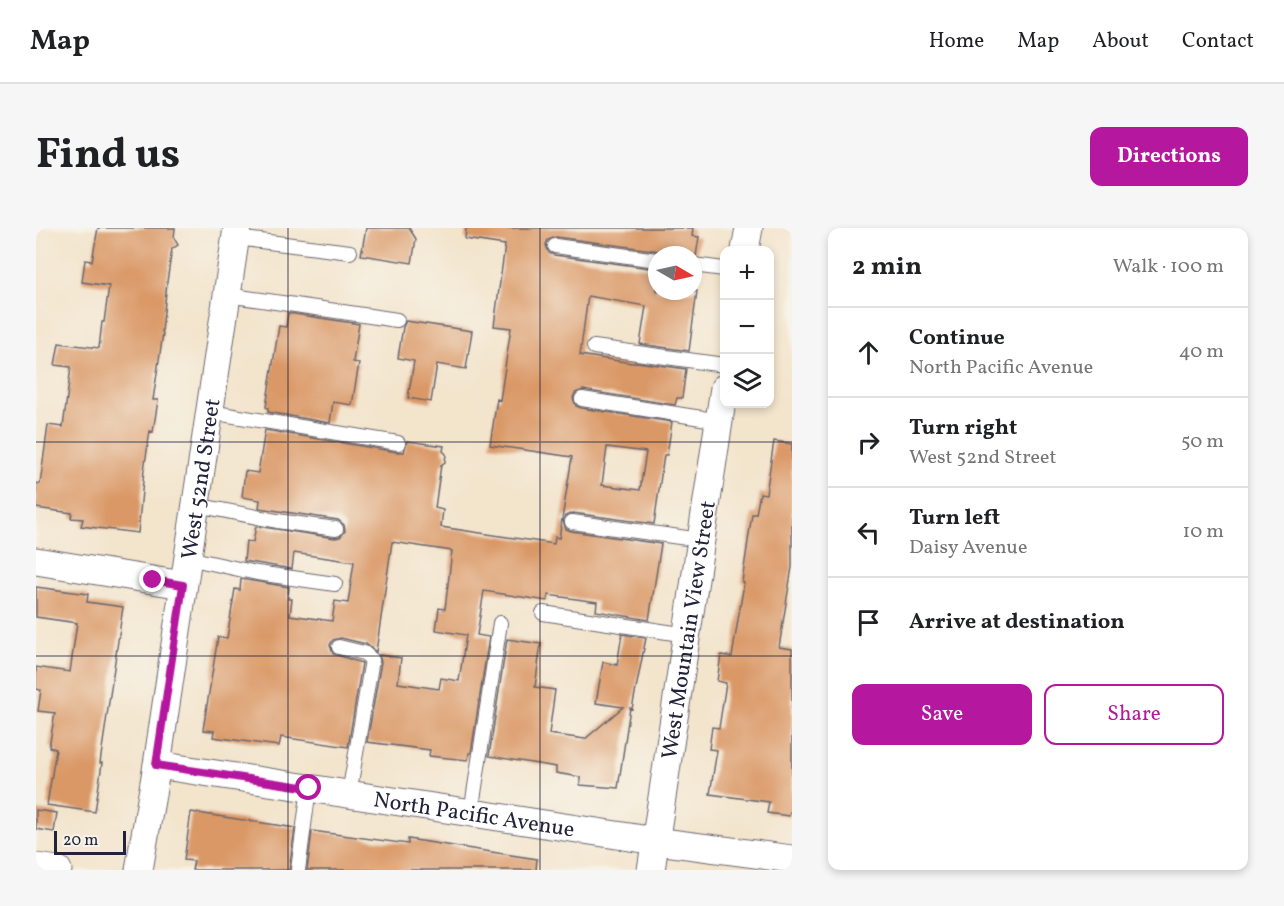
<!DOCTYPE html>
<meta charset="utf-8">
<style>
:root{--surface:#fff;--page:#f6f6f6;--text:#202124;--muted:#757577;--line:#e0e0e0;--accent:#b5179e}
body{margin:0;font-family:Vollkorn,serif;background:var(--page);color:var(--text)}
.controls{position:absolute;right:18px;top:18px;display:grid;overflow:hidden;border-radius:12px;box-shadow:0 3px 9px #0003}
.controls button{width:54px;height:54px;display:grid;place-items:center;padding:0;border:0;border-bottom:2px solid var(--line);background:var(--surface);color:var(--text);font:30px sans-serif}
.compass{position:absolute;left:612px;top:18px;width:54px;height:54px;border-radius:50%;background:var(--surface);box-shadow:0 3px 9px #0003;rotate:99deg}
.scale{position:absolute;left:18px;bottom:15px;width:72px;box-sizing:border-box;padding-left:6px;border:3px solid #22223b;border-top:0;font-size:16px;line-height:21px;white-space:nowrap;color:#22223b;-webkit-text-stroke:4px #f7f3e8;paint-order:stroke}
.stop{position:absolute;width:18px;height:18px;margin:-14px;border:4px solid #b5179e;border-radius:50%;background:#fff}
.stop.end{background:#b5179e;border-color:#fff;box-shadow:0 2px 6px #0008}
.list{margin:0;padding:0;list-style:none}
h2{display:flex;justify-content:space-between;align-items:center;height:78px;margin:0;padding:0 24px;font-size:26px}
h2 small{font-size:20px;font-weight:400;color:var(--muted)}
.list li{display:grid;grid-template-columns:39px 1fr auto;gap:18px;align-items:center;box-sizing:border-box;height:90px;padding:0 24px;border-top:2px solid var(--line)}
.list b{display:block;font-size:22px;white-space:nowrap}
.list p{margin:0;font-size:20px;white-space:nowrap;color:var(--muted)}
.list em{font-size:20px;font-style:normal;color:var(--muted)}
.actions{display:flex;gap:12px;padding:18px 24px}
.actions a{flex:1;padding:14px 0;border:2px solid var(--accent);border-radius:12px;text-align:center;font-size:21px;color:var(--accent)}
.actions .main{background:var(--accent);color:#fff}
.icon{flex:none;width:33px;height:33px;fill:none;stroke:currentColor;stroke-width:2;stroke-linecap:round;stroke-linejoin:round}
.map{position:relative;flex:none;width:756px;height:642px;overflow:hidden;border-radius:12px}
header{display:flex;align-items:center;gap:36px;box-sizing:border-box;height:84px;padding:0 30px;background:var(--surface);border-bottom:2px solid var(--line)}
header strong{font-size:28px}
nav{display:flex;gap:33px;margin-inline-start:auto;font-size:21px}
.intro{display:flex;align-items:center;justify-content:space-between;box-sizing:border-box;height:144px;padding:0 36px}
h1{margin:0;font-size:42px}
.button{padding:15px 27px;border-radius:12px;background:var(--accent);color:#fff;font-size:21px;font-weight:700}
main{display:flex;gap:36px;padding:0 36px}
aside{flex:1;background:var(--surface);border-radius:12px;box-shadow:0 3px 9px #0003}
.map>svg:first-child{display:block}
.building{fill:#da9866;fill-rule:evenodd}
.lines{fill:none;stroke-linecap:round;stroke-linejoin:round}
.service-casing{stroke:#6b666e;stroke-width:16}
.minor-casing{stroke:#6b666e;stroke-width:29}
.service{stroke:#fff;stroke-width:14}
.minor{stroke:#fff;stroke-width:27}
.route{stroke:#b5179e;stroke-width:8}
.grid{fill:none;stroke:#22223b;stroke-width:1.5;stroke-opacity:0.55}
.labels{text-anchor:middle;stroke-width:4.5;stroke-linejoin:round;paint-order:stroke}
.street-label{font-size:22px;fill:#22223b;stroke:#f7f3e8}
</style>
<header>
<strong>Map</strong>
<nav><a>Home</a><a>Map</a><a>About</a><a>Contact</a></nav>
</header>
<div class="intro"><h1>Find us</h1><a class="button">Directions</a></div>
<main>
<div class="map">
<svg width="756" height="642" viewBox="0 0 756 642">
<rect width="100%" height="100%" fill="#f7f3e8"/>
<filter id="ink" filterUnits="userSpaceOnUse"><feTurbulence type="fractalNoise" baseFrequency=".0167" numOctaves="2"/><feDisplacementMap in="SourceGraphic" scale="12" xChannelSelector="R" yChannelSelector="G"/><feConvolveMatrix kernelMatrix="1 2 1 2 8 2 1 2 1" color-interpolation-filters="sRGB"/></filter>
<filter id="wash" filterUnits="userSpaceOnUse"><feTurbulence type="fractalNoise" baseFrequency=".008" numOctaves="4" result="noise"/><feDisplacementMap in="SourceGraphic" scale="24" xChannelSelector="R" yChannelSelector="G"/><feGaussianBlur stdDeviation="1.35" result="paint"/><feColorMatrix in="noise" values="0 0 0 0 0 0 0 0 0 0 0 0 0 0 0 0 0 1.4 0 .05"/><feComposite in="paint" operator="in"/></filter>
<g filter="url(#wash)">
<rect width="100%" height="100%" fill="#f3e4cc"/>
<g id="blocks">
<path class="building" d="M 62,0 L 139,0 L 138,10 L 142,17 L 136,21 L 131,54 L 126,104 L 127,105 L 117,172 L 122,172 L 117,204 L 114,203 L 108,242 L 102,305 L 45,298 L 47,291 L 35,290 L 36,285 L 0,280 L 0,255 L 4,256 L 12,197 L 27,199 L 35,139 L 19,137 L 23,115 L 63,120 L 66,94 L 68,94 L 73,58 L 46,54 L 49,32 L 56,33 Z
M 330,0 L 373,0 L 380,11 L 376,35 L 325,27 Z
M 430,0 L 657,0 L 656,8 L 663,9 L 660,28 L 520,9 L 512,12 L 510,17 L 513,25 L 518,27 L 621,41 L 621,63 L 661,63 L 653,123 L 604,116 L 610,78 L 552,68 L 544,127 L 596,135 L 601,134 L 650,141 L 646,170 L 641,170 L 639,177 L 547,162 L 539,165 L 537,170 L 540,178 L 545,180 L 636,194 L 631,227 L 628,227 L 618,296 L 537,285 L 529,288 L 527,293 L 530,301 L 535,303 L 625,316 L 613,392 L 560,383 L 561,374 L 512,367 L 511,373 L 448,363 L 441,407 L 453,409 L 435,525 L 433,525 L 432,532 L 393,528 L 394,522 L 331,514 L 345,434 L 343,427 L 365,430 L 362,455 L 403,461 L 405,450 L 423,453 L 430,407 L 400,402 L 403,380 L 409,381 L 416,323 L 356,314 L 340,424 L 330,416 L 305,410 L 297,412 L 294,417 L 297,426 L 326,435 L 312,519 L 245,509 L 243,518 L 177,509 L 178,503 L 167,502 L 182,409 L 191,410 L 199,361 L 204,362 L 205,351 L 253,359 L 252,371 L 256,371 L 254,387 L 296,393 L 299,373 L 312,375 L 318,334 L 258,325 L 256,341 L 208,333 L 210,313 L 217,314 L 220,298 L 299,310 L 304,309 L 309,303 L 308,297 L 302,292 L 223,280 L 224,272 L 206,269 L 209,243 L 222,245 L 229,202 L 361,224 L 368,224 L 371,213 L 408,218 L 407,223 L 410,226 L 409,234 L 405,237 L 399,280 L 407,282 L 405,299 L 518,316 L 519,309 L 523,310 L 536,229 L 454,217 L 461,171 L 464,172 L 475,100 L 458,98 L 469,17 L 429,11 ZM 571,219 L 610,224 L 604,262 L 566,257 Z
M 252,85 L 323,96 L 317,134 L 323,135 L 316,177 L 297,174 L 294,195 L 232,184 L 232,180 L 230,179 L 243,98 L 250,99 Z
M 370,93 L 436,103 L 430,141 L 401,136 L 395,174 L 372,170 L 378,133 L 362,130 L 367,99 Z
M 738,213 L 756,216 L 756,339 L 743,419 L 756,421 L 756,584 L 754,584 L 753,588 L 731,585 L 733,574 L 674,566 L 681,522 L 673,521 L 676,499 L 683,500 L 690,455 L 681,453 L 685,427 L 696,429 L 708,355 L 706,354 L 716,286 L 720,286 L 724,265 L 730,266 Z
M 0,359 L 52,366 L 51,374 L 87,379 L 64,535 L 66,535 L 59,584 L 11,577 L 20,521 L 13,519 L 19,485 L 2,483 L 5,462 L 0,461 L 0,439 L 34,444 L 41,395 L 0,389 Z
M 586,406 L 610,410 L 596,481 L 594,480 L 582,560 L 544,557 L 544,549 L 520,545 L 520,539 L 453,528 L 471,411 L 505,416 L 499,459 L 519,462 L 513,506 L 549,511 L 587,479 L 560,475 L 567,434 L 581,437 Z
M 0,582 L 21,585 L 18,604 L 0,601 Z
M 155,584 L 259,600 L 253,642 L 156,642 L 158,633 L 148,632 Z
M 276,603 L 372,616 L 372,611 L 501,631 L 500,642 L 271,642 Z"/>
</g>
</g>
<g filter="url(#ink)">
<use href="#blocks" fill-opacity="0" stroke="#6b666e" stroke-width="1.5"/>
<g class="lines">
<defs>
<path id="service" d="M 200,10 L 314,24
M 519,18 L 621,32
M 657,37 L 688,41
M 191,67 L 361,92
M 558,119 L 688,137
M 546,171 L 684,193
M 174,184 L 362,215
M 160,277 L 241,293 L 300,301
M 536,294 L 665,312
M 152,330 L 221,345 L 299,356
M 507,385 L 651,407
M 303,419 L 328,425 L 336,432 L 313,566
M 435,585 L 464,395
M 262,642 L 273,560"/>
<g id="minor">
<path d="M 709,22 L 713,0"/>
<path d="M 0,333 L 147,357"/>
<path id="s1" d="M 121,537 L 620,613 L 756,631"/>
<path d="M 0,639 L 22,642"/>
<path id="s2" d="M 103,642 L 121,537 L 201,0"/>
<path id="s3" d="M 615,642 L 688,160"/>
</g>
</defs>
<use href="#service" class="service-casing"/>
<use href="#minor" class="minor-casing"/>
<use href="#service" class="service"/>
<use href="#minor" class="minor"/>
</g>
</g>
<g class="lines" filter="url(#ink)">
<path class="route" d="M 117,352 L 147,357 L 120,537 L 273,560"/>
</g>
<path class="grid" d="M 252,0 L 252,642M 504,0 L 504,642M 0,214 L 756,214M 0,428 L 756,428"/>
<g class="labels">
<g class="street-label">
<text dy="8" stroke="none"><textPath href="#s2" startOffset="396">West 52nd Street</textPath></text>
<text dy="8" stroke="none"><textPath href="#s3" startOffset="243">West Mountain View Street</textPath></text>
<text dy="8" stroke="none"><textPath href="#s1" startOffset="321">North Pacific Avenue</textPath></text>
</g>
</g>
</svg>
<div class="controls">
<button>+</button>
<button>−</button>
<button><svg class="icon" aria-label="layers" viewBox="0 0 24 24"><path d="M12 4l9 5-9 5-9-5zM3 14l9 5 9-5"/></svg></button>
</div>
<svg class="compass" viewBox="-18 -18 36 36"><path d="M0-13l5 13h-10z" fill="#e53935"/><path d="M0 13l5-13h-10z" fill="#757577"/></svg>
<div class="scale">20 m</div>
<div class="stop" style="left:273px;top:560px"></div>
<div class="stop end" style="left:117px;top:352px"></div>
</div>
<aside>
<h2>2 min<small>Walk · 100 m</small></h2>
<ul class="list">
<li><svg class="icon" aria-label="ahead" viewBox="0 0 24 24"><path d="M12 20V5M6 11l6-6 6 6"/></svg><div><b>Continue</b><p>North Pacific Avenue</p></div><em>40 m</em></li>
<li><svg class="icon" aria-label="right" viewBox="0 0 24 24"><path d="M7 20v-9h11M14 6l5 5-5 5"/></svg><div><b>Turn right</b><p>West 52nd Street</p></div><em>50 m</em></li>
<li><svg class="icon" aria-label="left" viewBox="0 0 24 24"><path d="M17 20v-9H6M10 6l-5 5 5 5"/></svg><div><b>Turn left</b><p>Daisy Avenue</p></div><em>10 m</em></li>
<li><svg class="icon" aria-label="arrive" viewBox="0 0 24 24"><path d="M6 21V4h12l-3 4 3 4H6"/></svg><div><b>Arrive at destination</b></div></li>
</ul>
<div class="actions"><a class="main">Save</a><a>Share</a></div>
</aside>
</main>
